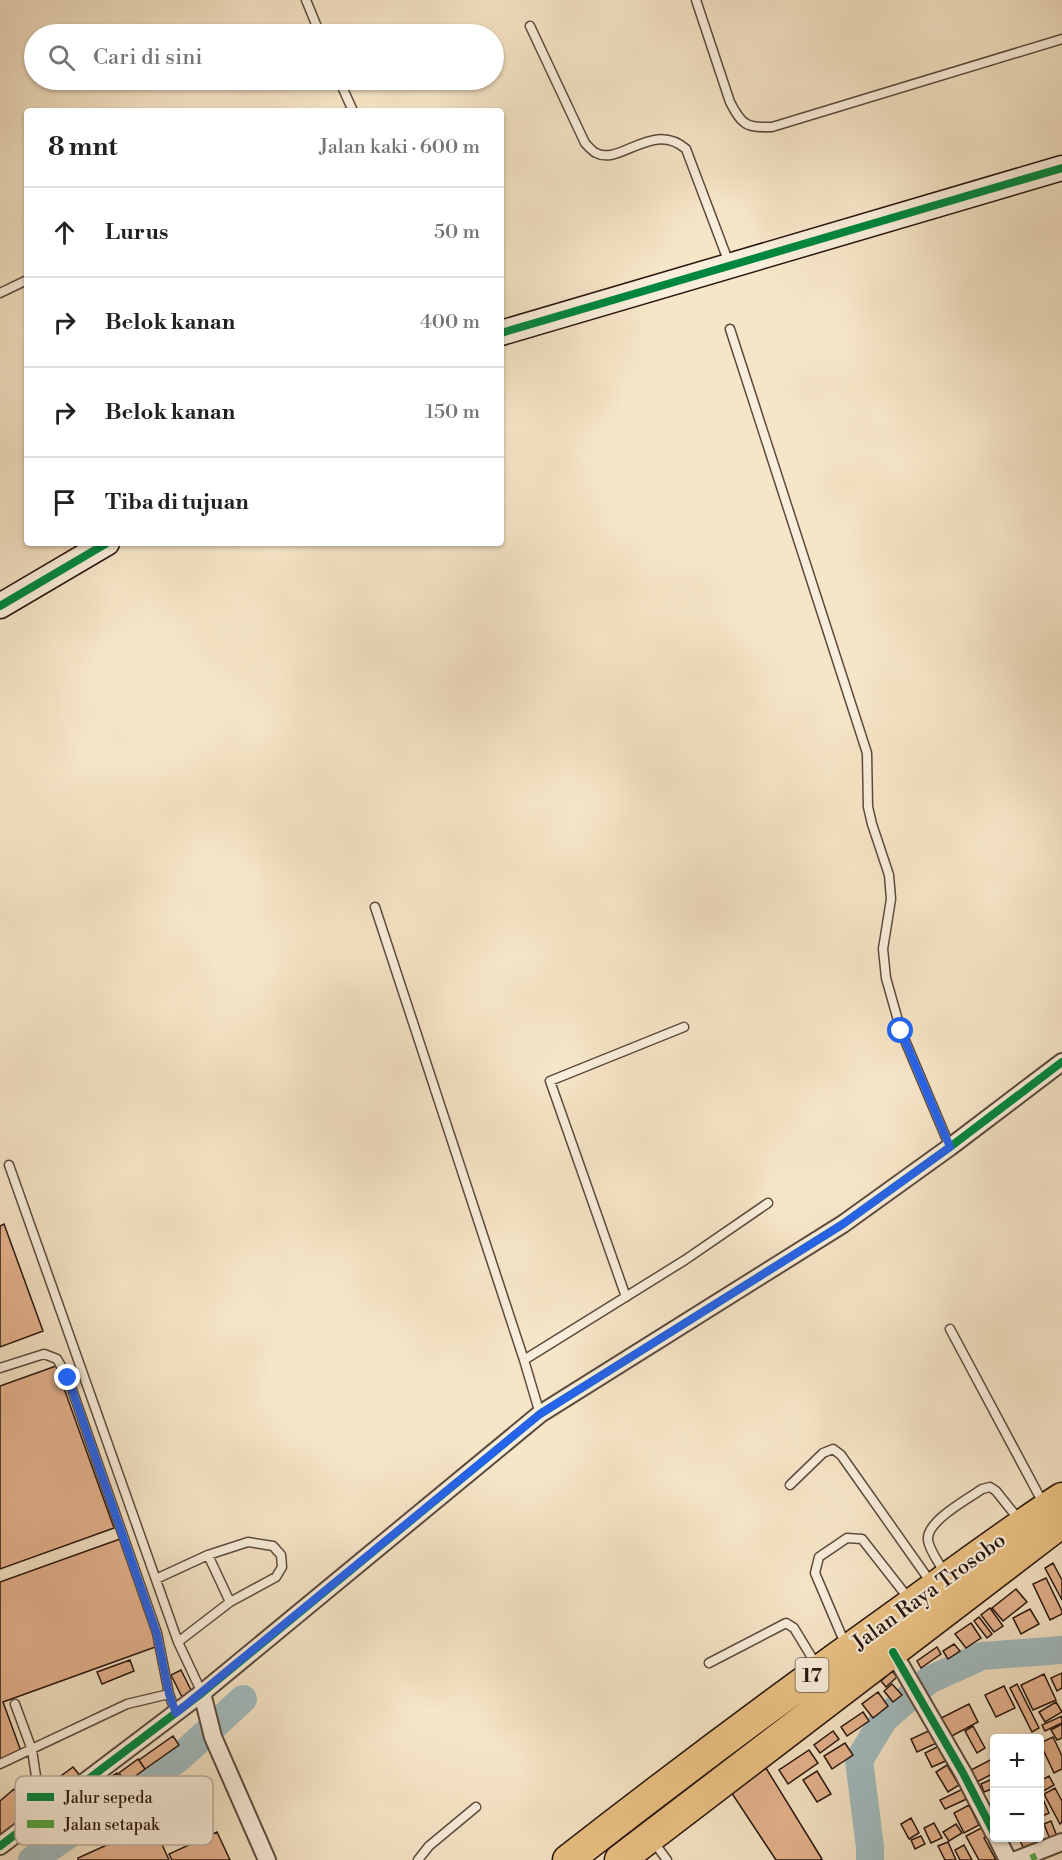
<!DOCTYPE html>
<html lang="id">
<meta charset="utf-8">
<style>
:root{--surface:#fff;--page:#f6f6f6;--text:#202124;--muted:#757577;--line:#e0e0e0}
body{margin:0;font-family:"Libre Bodoni",serif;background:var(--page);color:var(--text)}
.controls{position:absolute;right:18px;bottom:18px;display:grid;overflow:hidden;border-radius:6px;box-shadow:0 2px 4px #0004}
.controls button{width:54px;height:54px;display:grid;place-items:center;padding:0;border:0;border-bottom:2px solid var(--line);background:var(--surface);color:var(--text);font:30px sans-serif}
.stop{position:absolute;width:18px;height:18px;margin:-14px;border:4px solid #2563eb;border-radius:50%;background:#fff}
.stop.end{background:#2563eb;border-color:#fff;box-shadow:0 2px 6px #0008}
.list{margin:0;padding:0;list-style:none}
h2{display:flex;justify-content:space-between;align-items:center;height:78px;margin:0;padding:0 24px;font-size:26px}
h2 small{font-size:20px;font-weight:400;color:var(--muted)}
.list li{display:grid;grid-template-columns:39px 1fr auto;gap:18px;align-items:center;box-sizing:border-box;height:90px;padding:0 24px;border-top:2px solid var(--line)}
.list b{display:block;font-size:22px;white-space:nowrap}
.list em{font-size:20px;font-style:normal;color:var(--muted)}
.icon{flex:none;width:33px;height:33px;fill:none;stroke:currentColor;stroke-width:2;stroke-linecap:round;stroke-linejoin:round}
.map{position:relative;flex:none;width:1062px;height:1860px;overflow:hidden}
.search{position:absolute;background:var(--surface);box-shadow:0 2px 4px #0004;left:24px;top:24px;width:480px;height:66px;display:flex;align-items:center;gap:15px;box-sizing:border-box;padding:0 21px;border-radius:33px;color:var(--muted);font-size:22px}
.panel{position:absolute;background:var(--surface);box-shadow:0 2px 4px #0004;left:24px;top:108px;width:480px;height:438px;border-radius:6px}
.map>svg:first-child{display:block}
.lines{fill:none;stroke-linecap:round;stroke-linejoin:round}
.river{stroke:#a1bcc0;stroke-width:28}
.building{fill:#e6b48f;stroke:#29160f;stroke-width:1.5}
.lane-casing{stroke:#5c4a3d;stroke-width:11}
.street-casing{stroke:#5c4a3d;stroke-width:20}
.secondary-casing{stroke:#29160f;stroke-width:27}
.highway-casing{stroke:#29160f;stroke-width:33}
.lane{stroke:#f9eedb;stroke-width:8}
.street{stroke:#f9eedb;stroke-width:16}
.secondary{stroke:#f9eedb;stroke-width:24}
.highway{stroke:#ebc284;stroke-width:30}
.quiet{stroke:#53a941;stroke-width:6;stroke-dasharray:12 6;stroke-linecap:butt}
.cycleway-casing{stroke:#f9eedb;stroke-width:11}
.cycleway{stroke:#00873e;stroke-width:8}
.route{stroke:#2563eb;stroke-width:8}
.labels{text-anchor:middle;stroke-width:4.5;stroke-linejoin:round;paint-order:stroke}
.shield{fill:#f9eedb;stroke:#67574c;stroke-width:1.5}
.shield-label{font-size:20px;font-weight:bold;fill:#29160f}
.street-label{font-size:21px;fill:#29160f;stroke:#f9eedb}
.key{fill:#f9eedb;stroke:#bbad9e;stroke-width:1.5}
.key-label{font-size:16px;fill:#29160f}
</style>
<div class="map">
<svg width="1062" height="1860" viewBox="0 0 1062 1860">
<rect width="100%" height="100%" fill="#f6e5c7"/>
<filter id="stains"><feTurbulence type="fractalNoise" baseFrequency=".00333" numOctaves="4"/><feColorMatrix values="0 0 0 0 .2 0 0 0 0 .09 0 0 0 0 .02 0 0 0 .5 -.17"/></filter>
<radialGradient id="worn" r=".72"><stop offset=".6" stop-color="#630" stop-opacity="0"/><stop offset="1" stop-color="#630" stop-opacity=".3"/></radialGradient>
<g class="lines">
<path class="river" d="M 32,1860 L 179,1758 L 243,1699
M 870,1860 L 870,1847 L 859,1760 L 884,1719 L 929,1680 L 982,1656 L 1062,1650"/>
</g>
<path class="building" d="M 4,1224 L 43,1331 L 0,1347 L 0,1226 Z
M 56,1366 L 114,1528 L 0,1569 L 0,1386 Z
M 120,1539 L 158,1646 L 3,1702 L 22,1754 L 0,1762 L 0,1582 Z
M 1053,1563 L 1062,1580 L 1062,1600 L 1045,1568 Z
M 1046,1578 L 1062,1611 L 1062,1614 L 1050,1620 L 1033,1584 Z
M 1016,1589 L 1027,1602 L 1003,1621 L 992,1608 Z
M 990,1608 L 1003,1626 L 994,1632 L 981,1615 Z
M 1030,1609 L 1039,1624 L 1021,1634 L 1013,1618 Z
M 979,1617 L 992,1634 L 987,1638 L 974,1621 Z
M 971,1623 L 981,1638 L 966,1648 L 955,1634 Z
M 954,1644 L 960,1651 L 948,1659 L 943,1651 Z
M 937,1647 L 941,1654 L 921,1668 L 917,1661 Z
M 130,1660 L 134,1671 L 102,1684 L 97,1672 Z
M 181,1670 L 194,1696 L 184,1701 L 171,1675 Z
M 892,1671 L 897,1677 L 886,1687 L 881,1681 Z
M 1062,1673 L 1062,1688 L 1057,1691 L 1051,1678 Z
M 1044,1674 L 1056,1700 L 1033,1710 L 1021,1685 Z
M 892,1684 L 902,1695 L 893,1702 L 884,1691 Z
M 1017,1684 L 1039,1728 L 1032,1732 L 1010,1688 Z
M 1004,1686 L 1015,1708 L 996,1717 L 985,1695 Z
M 878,1692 L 888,1706 L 873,1718 L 862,1704 Z
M 1056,1702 L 1062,1712 L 1045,1722 L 1039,1712 Z
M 969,1704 L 978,1722 L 950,1737 L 941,1718 Z
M 863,1712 L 869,1721 L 847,1736 L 841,1727 Z
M 1062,1716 L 1062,1723 L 1045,1731 L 1042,1725 Z
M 1062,1724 L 1062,1738 L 1057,1740 L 1051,1730 Z
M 973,1726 L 985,1748 L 977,1753 L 965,1731 Z
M 935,1728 L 941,1741 L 917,1752 L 911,1739 Z
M 833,1731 L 839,1739 L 820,1753 L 814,1745 Z
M 173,1736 L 179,1745 L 145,1769 L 139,1760 Z
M 1053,1737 L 1062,1756 L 1062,1769 L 1054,1773 L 1040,1743 Z
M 845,1743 L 853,1755 L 832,1769 L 824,1756 Z
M 943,1744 L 950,1759 L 932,1767 L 925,1753 Z
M 809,1750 L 818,1763 L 788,1784 L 779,1770 Z
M 994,1758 L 994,1773 L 975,1783 L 969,1771 Z
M 138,1759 L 145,1769 L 126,1783 L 119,1773 Z
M 947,1765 L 959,1785 L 948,1792 L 936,1772 Z
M 73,1767 L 82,1778 L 59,1796 L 50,1784 Z
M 766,1768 L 822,1859 L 820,1860 L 776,1860 L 731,1792 Z
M 817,1771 L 831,1794 L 817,1802 L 803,1780 Z
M 117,1773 L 123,1784 L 108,1793 L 102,1782 Z
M 1049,1776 L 1054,1785 L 1040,1793 L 1040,1781 Z
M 994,1778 L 994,1788 L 984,1792 L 981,1784 Z
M 969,1786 L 973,1796 L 945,1809 L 940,1800 Z
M 1055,1788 L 1062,1801 L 1062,1822 L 1060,1824 L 1044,1794 Z
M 14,1789 L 31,1811 L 0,1835 L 0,1801 Z
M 1043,1799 L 1049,1813 L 1040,1817 L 1040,1801 Z
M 969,1805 L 979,1825 L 964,1833 L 954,1813 Z
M 911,1818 L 919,1833 L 909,1839 L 901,1824 Z
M 1051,1821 L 1058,1839 L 1051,1842 L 1044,1824 Z
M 934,1823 L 942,1838 L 931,1843 L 924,1828 Z
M 153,1824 L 169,1860 L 78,1860 L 78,1858 Z
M 956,1824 L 962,1833 L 949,1841 L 943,1832 Z
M 989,1824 L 993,1833 L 984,1838 L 996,1860 L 979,1860 L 966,1836 Z
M 217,1832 L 230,1860 L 172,1860 L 169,1854 Z
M 1040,1832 L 1046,1844 L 1026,1853 L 1020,1841 L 1027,1838 L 1040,1838 Z
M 921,1836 L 925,1844 L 915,1849 L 911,1840 Z
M 948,1842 L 956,1860 L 945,1860 L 938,1846 Z
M 964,1845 L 972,1860 L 960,1860 L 955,1850 Z"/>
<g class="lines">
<defs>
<path id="lane" d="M 306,0 L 320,34
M 696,0 L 730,102 C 742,125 746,128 772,127 L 1062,39
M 530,26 L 585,143 C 588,146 592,151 596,153 C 620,166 653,120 686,149 L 729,263
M 339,80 L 353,111
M 0,293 L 27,280
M 730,329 L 867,753 L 868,807 L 872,824 L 889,875 L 891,899 L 883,949 L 886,978 L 901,1031 L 950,1147
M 375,907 L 524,1360
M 9,1165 L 178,1642 L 202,1693
M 626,1297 L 550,1081 L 684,1027
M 950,1329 L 1043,1503
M 0,1368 L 44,1354 L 57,1359 L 68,1378 L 157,1633 L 169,1694
M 540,1414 L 524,1360 L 685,1260 L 768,1203
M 790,1485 L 823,1453 L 833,1449 L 841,1455 L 932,1584
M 208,1555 L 230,1602
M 945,1574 C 940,1564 929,1550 928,1540 C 926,1521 968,1499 982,1489 L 990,1487 L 996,1491 L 1020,1521
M 156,1579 L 208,1555 L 248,1542 L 273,1546 L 281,1555 L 282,1567 L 276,1577 L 230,1602 L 178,1642
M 846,1646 L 815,1573 L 819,1557 L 847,1538 L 862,1539 L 909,1599
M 709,1663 L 786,1623 L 794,1628 L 817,1666
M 15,1704 L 32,1750 L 37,1783
M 0,1764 L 127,1704 L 169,1694 L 176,1713
M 653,1841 L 667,1860
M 418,1860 L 429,1846 L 476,1807"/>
<path id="street" d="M 893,1652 L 963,1773 L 994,1833
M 202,1693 L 213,1737 L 267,1860
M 997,1838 L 1008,1860
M 0,1846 L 202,1693 L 540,1414 L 843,1224 L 950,1147 L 1062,1062
M 1016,1860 L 1062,1842"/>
<path id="secondary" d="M 501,333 L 1062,168
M 0,606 L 107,543"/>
<path id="highway" d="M 568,1860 C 677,1775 787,1693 899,1613 C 953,1574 1006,1534 1062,1498
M 620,1860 L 1062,1522"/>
</defs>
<use href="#lane" class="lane-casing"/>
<use href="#street" class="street-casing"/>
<use href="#secondary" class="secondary-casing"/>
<use href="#highway" class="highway-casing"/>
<use href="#lane" class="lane"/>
<use href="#street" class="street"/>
<use href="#secondary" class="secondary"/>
<use href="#highway" class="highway"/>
<path class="quiet" d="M 1032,1854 L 1035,1860"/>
<defs>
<path id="cycleway" d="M 501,333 L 1062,168
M 0,606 L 107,543
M 893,1652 L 963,1773 L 994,1833
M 0,1846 L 202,1693 L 540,1414 L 843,1224 L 950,1147 L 1062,1062"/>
</defs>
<use href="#cycleway" class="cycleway-casing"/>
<use href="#cycleway" class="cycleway"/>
</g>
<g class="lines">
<path class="route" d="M 68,1378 L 157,1634 L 169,1694 L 176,1713 L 540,1414 L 843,1224 L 950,1147 L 901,1031"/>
</g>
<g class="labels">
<rect class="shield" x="795.5" y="1658" width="33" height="34" rx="4.5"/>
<g class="shield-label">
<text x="812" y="1682">17</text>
</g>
<g class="street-label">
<text transform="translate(929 1591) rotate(-36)" y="7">Jalan Raya Trosobo</text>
</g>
</g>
<rect x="15" y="1776" width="198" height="69" rx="9" class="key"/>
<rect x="27" y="1793" width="27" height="8" fill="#00873e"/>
<rect x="27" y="1820" width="27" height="8" fill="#53a941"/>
<g class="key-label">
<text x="64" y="1803">Jalur sepeda</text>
<text x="64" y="1830">Jalan setapak</text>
</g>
<rect width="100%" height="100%" filter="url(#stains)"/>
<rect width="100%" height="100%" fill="url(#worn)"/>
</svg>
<div class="controls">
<button>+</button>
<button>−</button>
</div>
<div class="stop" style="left:901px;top:1031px"></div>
<div class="stop end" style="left:68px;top:1378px"></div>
<div class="search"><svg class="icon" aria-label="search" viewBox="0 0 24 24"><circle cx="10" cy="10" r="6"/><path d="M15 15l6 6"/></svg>Cari di sini</div>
<section class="panel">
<h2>8 mnt<small>Jalan kaki · 600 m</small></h2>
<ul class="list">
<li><svg class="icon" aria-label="ahead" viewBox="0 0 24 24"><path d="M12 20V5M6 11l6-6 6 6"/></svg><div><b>Lurus</b></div><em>50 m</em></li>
<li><svg class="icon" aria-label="right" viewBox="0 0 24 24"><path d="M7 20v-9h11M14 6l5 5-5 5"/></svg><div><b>Belok kanan</b></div><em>400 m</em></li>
<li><svg class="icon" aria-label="right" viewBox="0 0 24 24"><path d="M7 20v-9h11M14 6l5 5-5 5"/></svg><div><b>Belok kanan</b></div><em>150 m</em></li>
<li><svg class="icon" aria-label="arrive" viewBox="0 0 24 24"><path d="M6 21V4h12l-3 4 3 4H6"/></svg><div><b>Tiba di tujuan</b></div></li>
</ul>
</section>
</div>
